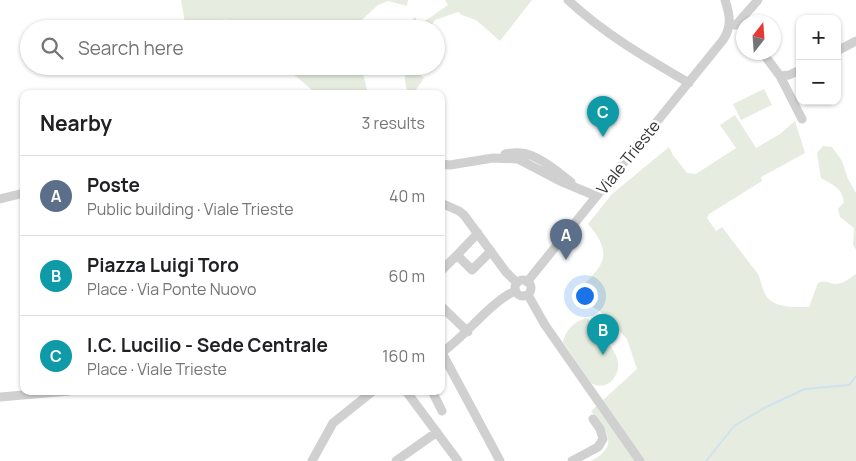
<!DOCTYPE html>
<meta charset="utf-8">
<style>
:root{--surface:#fff;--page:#f2f2f2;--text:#202124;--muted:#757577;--line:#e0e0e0;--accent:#d93025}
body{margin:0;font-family:Manrope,sans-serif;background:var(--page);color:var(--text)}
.controls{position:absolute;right:15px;top:15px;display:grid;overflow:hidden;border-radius:10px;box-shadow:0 1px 4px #0004}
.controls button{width:45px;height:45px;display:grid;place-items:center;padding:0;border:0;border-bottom:1px solid var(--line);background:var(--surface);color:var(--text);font:25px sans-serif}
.compass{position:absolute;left:736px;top:15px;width:45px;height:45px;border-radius:50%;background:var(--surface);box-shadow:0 1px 4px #0004;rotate:17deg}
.you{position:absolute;left:584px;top:295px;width:18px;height:18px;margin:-12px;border:4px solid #fff;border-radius:50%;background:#1a73e8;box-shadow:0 0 0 8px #1a73e833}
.badge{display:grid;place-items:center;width:32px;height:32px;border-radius:50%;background:var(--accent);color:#fff;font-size:16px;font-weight:700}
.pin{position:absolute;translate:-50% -41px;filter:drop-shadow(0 1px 2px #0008)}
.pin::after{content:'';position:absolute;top:26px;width:18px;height:15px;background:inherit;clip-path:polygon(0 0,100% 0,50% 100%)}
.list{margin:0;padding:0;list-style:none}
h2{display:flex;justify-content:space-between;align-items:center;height:65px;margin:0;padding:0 20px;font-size:21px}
h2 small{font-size:16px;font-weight:400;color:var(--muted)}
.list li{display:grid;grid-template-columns:32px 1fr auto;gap:15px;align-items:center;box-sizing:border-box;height:80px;padding:0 20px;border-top:1px solid var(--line)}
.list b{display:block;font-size:19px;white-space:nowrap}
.list p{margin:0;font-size:16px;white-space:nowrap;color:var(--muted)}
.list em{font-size:16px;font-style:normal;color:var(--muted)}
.icon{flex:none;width:28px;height:28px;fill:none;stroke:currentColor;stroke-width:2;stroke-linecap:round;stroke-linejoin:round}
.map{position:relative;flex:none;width:856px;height:461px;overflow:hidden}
.search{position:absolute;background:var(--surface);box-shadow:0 1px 4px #0004;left:20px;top:20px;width:425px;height:55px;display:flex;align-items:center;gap:12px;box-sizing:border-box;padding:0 18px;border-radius:28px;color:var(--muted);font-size:19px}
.panel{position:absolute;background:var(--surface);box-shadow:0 1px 4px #0004;left:20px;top:90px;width:425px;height:305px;border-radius:10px}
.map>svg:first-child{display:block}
.green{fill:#e6ecdf}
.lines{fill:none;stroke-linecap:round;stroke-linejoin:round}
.stream{stroke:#cfe2ee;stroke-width:2}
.minor{stroke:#d0d0d0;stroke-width:9}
.labels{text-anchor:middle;stroke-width:5;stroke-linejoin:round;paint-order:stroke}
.street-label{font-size:16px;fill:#333;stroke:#fff}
</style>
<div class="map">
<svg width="856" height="461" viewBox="0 0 856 461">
<rect width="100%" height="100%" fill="#fff"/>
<path class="green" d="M 181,0 L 408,0 L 407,6 L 388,1 L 378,5 L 352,29 L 228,29 L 226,19 L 196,29 L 186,29 Z
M 445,0 L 532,0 L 500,41 L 476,20 L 462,15 L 458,12 L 435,20 L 429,29 L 405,29 L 415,17 L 417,21 L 424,21 L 431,17 L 448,5 Z
M 288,66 L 369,66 L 362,69 L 368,94 L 312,94 L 312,90 L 292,73 Z
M 406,66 L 410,66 L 424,78 L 413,94 L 395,94 L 407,91 L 405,81 Z
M 764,89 L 772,105 L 741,120 L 733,104 Z
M 735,115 L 756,148 L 780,134 L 795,121 L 805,153 L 761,177 L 762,181 L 709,214 L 707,218 L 716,231 L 722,227 L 758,274 C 761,281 762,288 765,294 C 773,309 795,307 809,307 L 818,283 C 827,280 826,282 834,284 C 842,285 850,278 856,274 L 856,461 L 591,461 C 621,445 606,431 591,411 L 637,369 L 627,339 L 601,312 L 573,295 C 599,269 618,258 588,224 L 612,194 L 669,147 L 673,155 L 687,173 L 696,174 L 736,148 L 720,125 Z
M 823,146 L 832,147 L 842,161 L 848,179 L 856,193 L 856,250 L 853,245 L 854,228 L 840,217 L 838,209 L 844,202 C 842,188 833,185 821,178 L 817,153 Z
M 586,318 C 596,322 617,352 618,362 C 620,377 606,392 591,383 L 563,342 C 566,329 574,322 586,318 Z"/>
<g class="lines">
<path class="stream" d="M 706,461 L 734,426 L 766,407 L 805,389 L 849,385 L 856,376"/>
<path class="minor" d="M 568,0 C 603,33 646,58 689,83
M 729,25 L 736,25 L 758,0
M 837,51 L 856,41
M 762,52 L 780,76 L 802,119
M 780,76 L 789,75 L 800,70
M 505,154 C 510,153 516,152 521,153 C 537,154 558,172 571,182
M 441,164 L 450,165 L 493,158 L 518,159 L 560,181 L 596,196
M 0,199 L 24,193
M 441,203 L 459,211 L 464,215 L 506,272 L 517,283
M 478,233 L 457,255 L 472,270 L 491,251
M 441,271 L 457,255
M515 288a8 8 0 1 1 16 0a8 8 0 1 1-16 0Z
M 527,282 L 723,40 C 732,26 730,15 725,0
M 528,295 L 545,325 L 640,461
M 441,306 L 468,332
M 441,353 C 463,339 495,297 516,291
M 442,353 L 500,461
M 406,391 L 458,461
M 432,391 L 442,411
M 0,397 L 69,391
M 312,461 L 333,423 L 373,391
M 396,461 L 437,432
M 572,461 L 598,447 L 603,439 L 600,429 L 593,419"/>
</g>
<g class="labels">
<g class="street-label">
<text transform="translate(628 157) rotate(-51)" y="6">Viale Trieste</text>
</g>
</g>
</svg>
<div class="controls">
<button>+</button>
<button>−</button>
</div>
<svg class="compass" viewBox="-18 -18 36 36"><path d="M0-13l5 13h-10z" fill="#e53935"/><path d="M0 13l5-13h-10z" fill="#757577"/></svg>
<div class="you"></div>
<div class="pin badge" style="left:566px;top:260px;background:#5c6f8a">A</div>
<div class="pin badge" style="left:603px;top:355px;background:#0f9aa8">B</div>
<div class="pin badge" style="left:603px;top:137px;background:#0f9aa8">C</div>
<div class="search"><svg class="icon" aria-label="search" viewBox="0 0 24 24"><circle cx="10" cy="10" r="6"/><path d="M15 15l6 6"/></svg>Search here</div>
<section class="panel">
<h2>Nearby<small>3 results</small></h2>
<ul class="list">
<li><span class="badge" style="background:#5c6f8a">A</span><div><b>Poste</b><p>Public building · Viale Trieste</p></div><em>40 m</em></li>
<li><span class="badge" style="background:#0f9aa8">B</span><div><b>Piazza Luigi Toro</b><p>Place · Via Ponte Nuovo</p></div><em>60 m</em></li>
<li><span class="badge" style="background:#0f9aa8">C</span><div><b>I.C. Lucilio - Sede Centrale</b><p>Place · Viale Trieste</p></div><em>160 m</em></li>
</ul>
</section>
</div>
